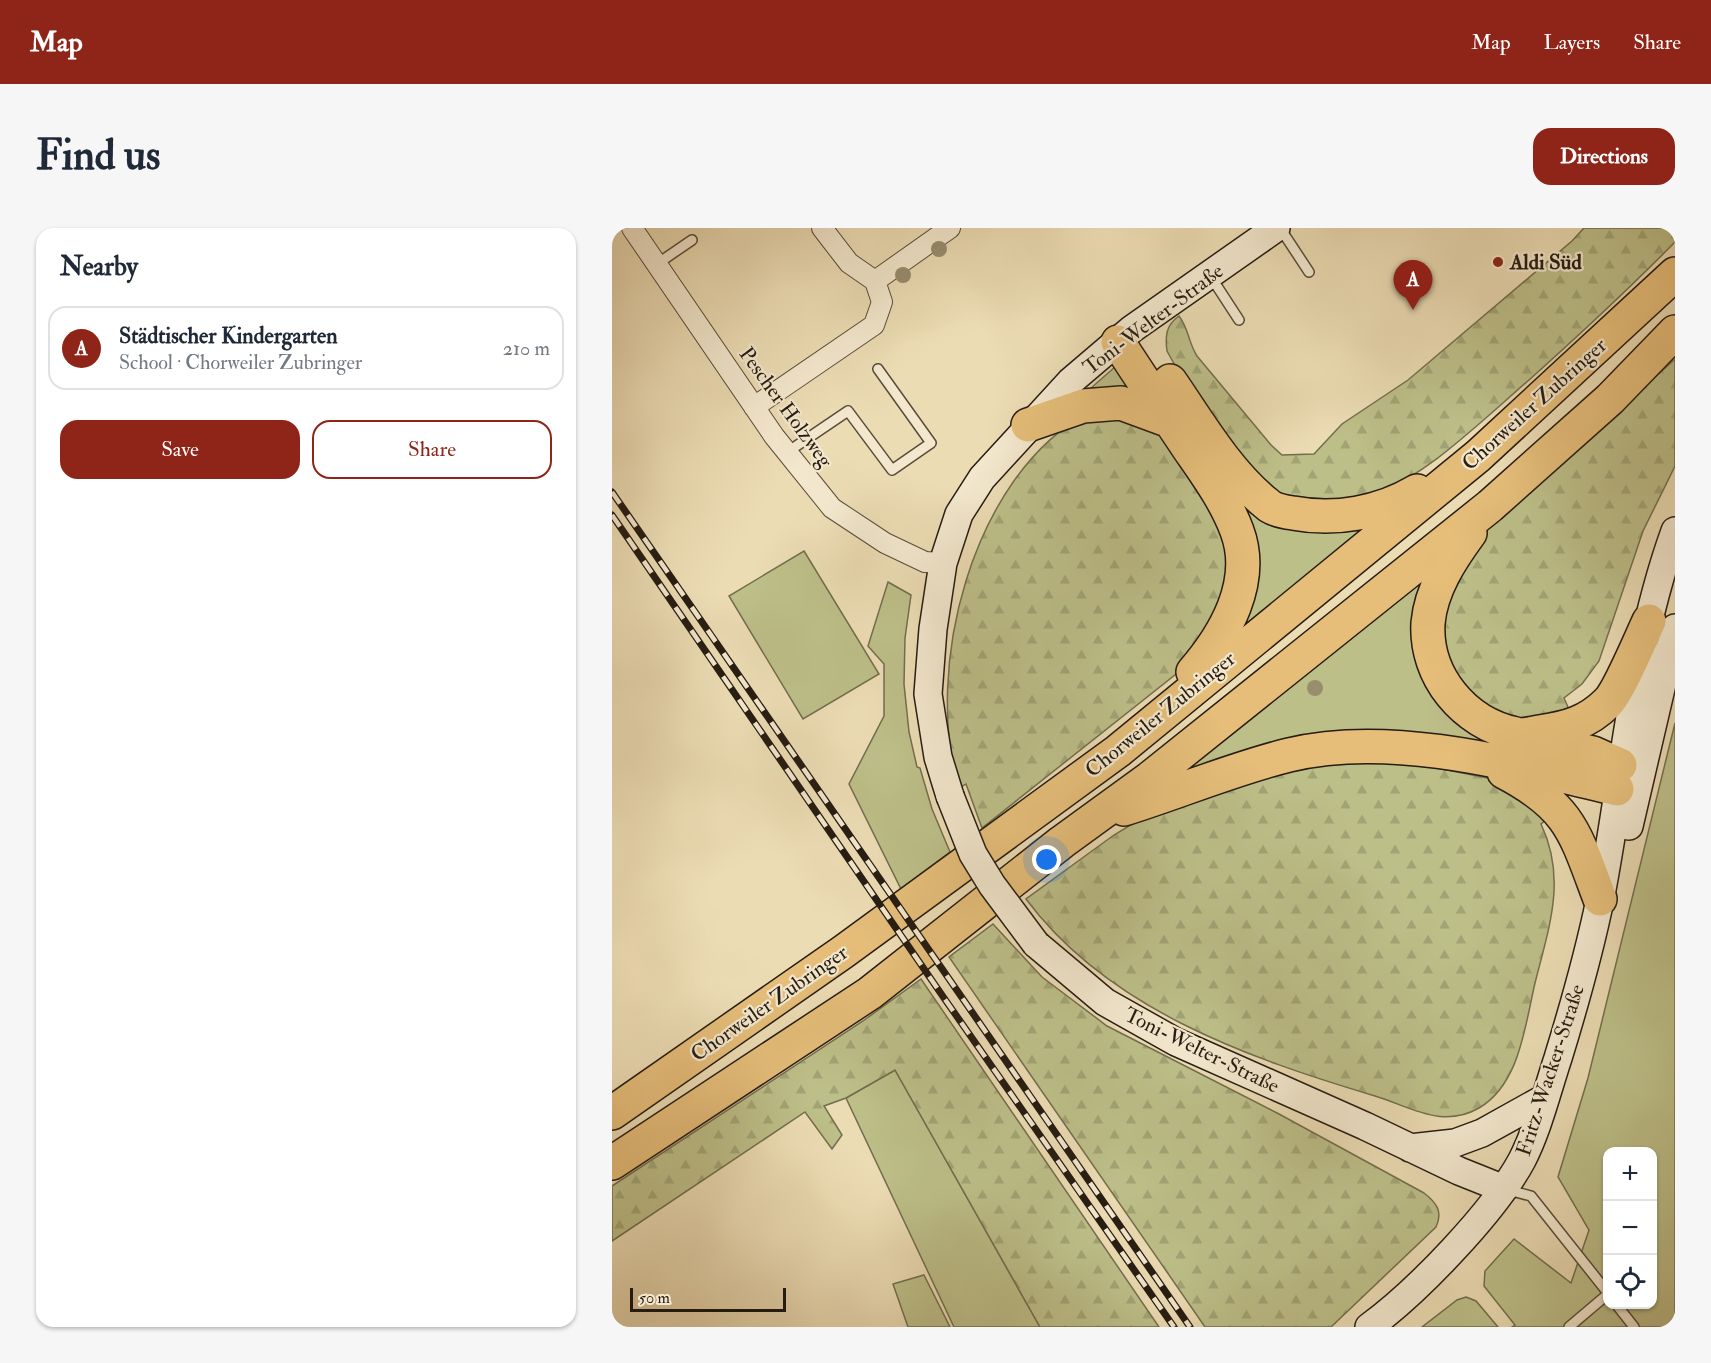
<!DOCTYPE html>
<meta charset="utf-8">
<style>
:root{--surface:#fff;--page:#f6f6f7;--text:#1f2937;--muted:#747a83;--line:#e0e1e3;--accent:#8f2418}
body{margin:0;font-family:"IM FELL Double Pica",serif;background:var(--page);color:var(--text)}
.controls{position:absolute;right:18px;bottom:18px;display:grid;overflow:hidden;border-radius:12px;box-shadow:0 2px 4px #0004}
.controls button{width:54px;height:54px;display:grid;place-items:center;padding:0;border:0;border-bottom:2px solid var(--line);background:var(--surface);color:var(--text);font:30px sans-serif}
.scale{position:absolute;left:18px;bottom:15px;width:156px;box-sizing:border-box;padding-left:6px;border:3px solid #261c12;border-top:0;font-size:16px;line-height:21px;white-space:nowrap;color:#261c12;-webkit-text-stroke:4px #f3e8ce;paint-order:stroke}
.you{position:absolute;left:435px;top:632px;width:21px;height:21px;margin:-15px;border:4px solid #fff;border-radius:50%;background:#1a73e8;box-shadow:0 0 0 9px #1a73e833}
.badge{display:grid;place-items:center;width:39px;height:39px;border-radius:50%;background:var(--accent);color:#fff;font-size:20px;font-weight:700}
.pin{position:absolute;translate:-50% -50px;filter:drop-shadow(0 2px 3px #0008)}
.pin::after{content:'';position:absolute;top:32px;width:21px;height:18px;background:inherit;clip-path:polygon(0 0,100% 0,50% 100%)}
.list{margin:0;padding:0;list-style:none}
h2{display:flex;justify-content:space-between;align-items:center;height:78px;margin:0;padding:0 24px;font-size:26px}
h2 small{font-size:20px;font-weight:400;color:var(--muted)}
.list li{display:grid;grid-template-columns:39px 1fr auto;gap:18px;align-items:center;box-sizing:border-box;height:84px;margin:0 12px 12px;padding:0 12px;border:2px solid var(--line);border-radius:18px}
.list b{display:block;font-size:22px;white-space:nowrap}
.list p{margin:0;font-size:20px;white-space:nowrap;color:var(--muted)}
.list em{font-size:20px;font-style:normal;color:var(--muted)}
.actions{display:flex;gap:12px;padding:18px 24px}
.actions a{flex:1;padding:14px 0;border:2px solid var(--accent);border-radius:18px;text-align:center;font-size:21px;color:var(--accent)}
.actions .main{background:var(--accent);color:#fff}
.icon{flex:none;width:33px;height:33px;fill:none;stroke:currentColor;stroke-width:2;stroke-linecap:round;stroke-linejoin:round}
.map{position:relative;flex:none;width:1063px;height:1099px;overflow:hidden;border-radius:18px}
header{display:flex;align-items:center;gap:36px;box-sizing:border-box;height:84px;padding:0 30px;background:var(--accent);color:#fff}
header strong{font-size:28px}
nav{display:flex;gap:33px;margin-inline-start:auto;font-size:21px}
.intro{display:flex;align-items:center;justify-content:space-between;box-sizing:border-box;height:144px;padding:0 36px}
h1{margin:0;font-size:42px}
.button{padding:15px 27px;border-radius:18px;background:var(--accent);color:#fff;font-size:21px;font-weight:700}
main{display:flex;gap:36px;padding:0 36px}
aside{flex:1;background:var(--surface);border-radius:18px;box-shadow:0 2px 4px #0004}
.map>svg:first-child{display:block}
.green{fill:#bdbf89;stroke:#726e4e;stroke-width:1.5;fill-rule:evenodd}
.forest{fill:url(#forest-firs);stroke:#726e4e;stroke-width:1.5}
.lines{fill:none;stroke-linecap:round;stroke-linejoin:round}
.lane-casing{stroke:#584c3a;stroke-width:12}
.street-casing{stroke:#584c3a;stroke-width:22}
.secondary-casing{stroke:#261c12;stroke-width:30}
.highway-casing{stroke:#261c12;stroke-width:36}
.lane{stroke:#f3e8ce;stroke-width:9}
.street{stroke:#f3e8ce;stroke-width:20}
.secondary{stroke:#f3e8ce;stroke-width:27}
.highway{stroke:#e6be7a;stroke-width:33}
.rail-casing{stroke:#261c12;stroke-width:7}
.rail{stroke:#f3e8ce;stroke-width:4.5;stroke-dasharray:14;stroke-linecap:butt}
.secondary-bridge-casing{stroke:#261c12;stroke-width:30;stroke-linecap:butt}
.secondary-bridge{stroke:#f3e8ce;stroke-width:27}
.tree{fill:#988d6f}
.poi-dot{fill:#8f2418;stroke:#f3e8ce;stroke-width:2}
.labels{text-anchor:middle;stroke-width:4.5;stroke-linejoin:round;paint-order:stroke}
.poi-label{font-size:21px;font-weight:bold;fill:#261c12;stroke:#f3e8ce;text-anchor:start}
.street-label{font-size:21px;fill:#261c12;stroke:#f3e8ce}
</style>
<header>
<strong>Map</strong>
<nav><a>Map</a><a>Layers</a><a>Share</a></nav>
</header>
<div class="intro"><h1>Find us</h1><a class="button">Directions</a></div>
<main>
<aside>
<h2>Nearby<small></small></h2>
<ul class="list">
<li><span class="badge">A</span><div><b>Städtischer Kindergarten</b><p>School · Chorweiler Zubringer</p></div><em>210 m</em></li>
</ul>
<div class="actions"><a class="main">Save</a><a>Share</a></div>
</aside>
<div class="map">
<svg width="1063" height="1099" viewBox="0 0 1063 1099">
<defs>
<pattern id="forest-firs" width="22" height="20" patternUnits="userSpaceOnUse" patternTransform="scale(1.5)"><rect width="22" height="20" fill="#bdbf89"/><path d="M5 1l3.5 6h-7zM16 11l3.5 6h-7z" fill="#a2a475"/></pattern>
</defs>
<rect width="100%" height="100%" fill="#ecdcb4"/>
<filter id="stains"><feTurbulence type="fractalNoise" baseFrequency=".00333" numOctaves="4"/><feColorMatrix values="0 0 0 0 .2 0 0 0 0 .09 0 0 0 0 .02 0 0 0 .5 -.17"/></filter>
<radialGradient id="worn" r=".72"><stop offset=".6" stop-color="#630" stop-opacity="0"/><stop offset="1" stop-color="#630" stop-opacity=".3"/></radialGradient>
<path class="green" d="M 504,138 L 531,169 L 470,168 Z
M 638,276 L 767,292 L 607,430 L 627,287 Z
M 831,322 L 902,527 L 532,570 Z
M 192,323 L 267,446 L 191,491 L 117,368 Z
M 276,354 L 299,367 L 293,410 L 292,456 L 297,504 L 305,539 L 308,540 L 320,581 L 338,624 L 289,661 L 237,556 L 272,488 L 272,436 L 256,418 Z
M 1063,495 L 1063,1099 L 900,1099 L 903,1097 L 872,1058 L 873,1043 L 902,1011 L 959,1055 L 977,1002 L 946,949 L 976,850 ZM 996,924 L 1040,924 L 1040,1076 L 996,1076 Z
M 283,842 L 428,1099 L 342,1099 L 234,870 Z
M 312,1047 L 338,1099 L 296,1099 L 281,1056 Z
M 854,1069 L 864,1073 L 886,1099 L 810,1099 L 845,1072 Z"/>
<path class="forest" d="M 972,0 L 1063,0 L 1063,14 C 1008,70 950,123 891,175 C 853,208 814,245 767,265 C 740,277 693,279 666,265 C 632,247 574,159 555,123 C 553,108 554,97 567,88 C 577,101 576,114 585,128 L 659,217 L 670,227 L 702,226 L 730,196 L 796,152 L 960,13 Z
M 1063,131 L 1063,238 L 1031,303 L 987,433 L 970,456 L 952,470 L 959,486 L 926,497 L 855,474 L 823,396 L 872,304 Z
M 474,186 L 539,194 L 607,280 L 623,348 L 583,431 L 370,600 L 354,556 L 347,560 C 311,441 360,249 474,186 Z
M 784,532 L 896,554 L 942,586 L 929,596 C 955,651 937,699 923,755 C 913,797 908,856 867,880 C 830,901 799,879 763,868 C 636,830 496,781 414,671 L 502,607 L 538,585 L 655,539 Z
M 381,696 L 430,749 L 495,798 L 667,886 L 812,965 C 825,975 831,984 824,999 L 719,1099 L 593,1099 L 337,729 Z
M 309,751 L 547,1099 L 428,1099 L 283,842 L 234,870 L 212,878 L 230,907 L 220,921 L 193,884 L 0,1013 L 0,958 L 251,793 Z"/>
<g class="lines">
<defs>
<path id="lane" d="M 668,0 L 697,44
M 45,36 L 80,12
M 599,49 L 627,92
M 174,225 L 236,183 L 280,242 L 319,215 L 266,141
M 896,962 L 919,968 L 996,1065
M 1004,1076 L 1022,1099
M 957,1099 L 996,1066"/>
<path id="street" d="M 20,0 L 162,208 L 220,280 L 273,315 L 313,334 L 331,335
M 210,0 L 237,35 L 263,53
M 142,179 L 262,97 L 270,74 L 263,53 L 338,0"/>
<path id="secondary" d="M 338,568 L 326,529 L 316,466 L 321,401 L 331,335 L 347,286 L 370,250 L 459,153 L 520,101 L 664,0
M 1017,598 L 1063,400
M 424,716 L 493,774 L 564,814 L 753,898 L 847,943 L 892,961
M 798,920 L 843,915 L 870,905 L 933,870
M 757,1099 C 805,1064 882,984 910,932 C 926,901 935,863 946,830 C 962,778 977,725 988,672 C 1012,549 1020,422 1063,303"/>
<path id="highway" d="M 506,114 C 529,150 553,185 577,221 C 595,247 614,273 625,303 C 644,354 613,407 581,444
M 558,153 C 587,195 615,244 655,276 C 661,282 673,284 681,285 C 723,293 768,285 805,263
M 416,197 L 471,178 L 509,175 L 558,193
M 858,305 C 839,331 819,361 816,395 C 813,448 852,495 904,506 C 911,508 920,505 927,504 C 955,500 975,495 996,474 C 1007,463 1029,410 1037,393
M 921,511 L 981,525 L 1008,537
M 892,544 C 959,579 963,605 988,671
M 512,581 C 567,564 620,541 677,527 C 780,502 904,537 1005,561
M 0,885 L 231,724 L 506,523 L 866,228 L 1063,46
M 0,935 L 258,765 L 450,614 L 538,550 L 878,278 L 998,171 L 1063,104"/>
</defs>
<use href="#lane" class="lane-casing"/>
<use href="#street" class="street-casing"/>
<use href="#secondary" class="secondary-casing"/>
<use href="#highway" class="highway-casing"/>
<use href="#lane" class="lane"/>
<use href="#street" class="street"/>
<use href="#secondary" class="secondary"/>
<use href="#highway" class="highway"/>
<defs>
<path id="rail" d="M 0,264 L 578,1099
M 0,287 L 332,770 L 562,1099"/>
</defs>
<use href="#rail" class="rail-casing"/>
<use href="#rail" class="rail"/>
<defs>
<path id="secondary-bridge" d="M 338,568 L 361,626 L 380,657 L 424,716"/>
</defs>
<use href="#secondary-bridge" class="secondary-bridge-casing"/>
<use href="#secondary-bridge" class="secondary-bridge"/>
</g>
<g class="tree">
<circle cx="327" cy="21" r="8"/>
<circle cx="291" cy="47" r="8"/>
<circle cx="703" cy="460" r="8"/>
</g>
<circle class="poi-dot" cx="886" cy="34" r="6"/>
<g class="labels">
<g class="poi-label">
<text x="898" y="41">Aldi Süd</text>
</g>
<g class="street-label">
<text transform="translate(541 91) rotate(-37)" y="7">Toni-Welter-Straße</text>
<text transform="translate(922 176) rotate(-42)" y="7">Chorweiler Zubringer</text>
<text transform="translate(174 179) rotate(54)" y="7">Pescher Holzweg</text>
<text transform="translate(548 486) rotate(-39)" y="7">Chorweiler Zubringer</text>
<text transform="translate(157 775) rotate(-35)" y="7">Chorweiler Zubringer</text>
<text transform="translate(590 822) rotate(26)" y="7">Toni-Welter-Straße</text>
<text transform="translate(938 842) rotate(-72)" y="7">Fritz-Wacker-Straße</text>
</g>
</g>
<rect width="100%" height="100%" filter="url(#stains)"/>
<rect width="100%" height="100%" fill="url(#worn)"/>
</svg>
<div class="controls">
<button>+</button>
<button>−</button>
<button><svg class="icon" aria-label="locate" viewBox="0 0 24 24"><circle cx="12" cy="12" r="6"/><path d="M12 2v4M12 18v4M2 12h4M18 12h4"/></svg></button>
</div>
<div class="scale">50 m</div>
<div class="you"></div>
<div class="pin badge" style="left:801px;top:82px">A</div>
</div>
</main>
